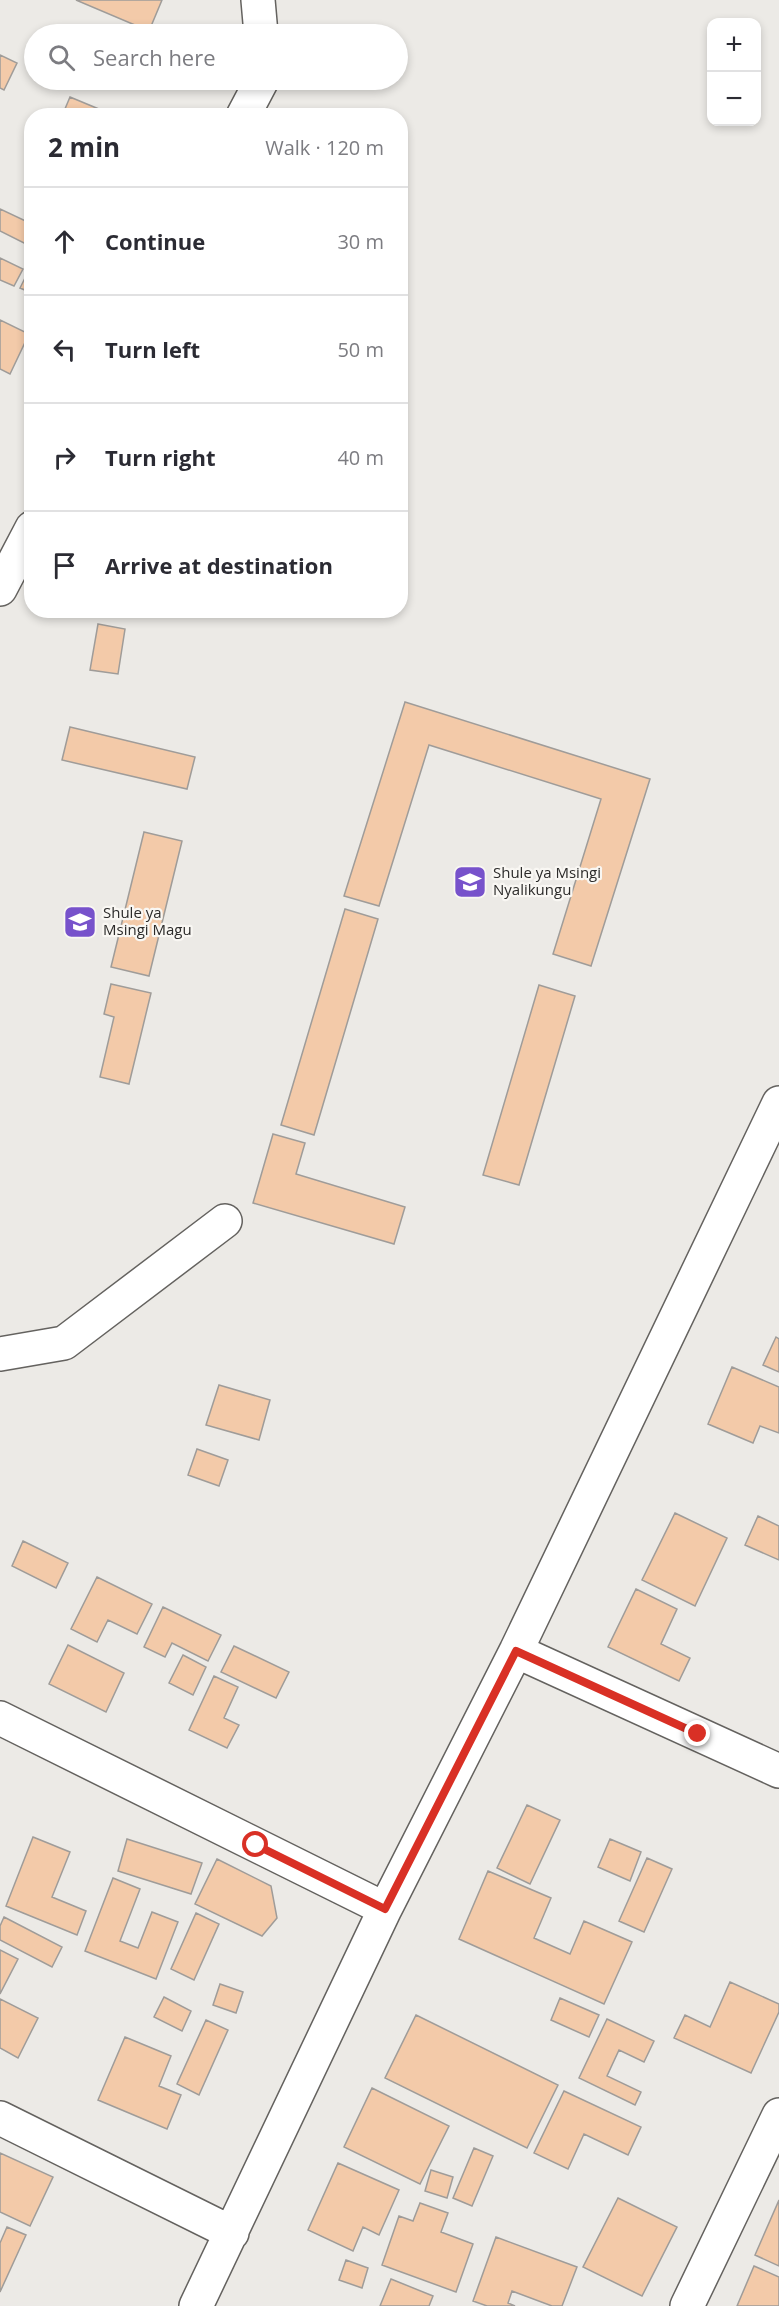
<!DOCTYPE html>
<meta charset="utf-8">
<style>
:root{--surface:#fff;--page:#f2f2f3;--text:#2b2b33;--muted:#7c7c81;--line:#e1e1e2}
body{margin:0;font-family:"Open Sans",sans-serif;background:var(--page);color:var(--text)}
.controls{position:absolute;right:18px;top:18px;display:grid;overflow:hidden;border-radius:12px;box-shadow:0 3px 9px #0003}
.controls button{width:54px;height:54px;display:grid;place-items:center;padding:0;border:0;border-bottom:2px solid var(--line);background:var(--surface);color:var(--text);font:30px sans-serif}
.stop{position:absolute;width:18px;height:18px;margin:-14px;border:4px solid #d93025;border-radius:50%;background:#fff}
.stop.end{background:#d93025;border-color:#fff;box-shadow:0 2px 6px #0008}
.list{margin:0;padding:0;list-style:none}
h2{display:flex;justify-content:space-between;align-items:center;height:78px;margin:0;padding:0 24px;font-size:26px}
h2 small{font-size:20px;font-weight:400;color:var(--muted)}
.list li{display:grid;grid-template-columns:39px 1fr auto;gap:18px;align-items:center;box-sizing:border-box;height:108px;padding:0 24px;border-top:2px solid var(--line)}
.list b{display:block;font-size:22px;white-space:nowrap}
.list em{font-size:20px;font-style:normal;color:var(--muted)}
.icon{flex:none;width:33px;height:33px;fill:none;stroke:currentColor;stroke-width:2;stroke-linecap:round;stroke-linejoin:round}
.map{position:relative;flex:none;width:779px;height:2306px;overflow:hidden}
.search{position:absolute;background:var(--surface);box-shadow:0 3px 9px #0003;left:24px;top:24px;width:384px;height:66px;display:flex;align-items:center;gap:15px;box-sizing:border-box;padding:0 21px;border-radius:33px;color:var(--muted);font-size:22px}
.panel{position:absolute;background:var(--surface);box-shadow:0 3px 9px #0003;left:24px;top:108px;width:384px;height:510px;border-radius:24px}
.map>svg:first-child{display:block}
.building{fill:#f3caa9;stroke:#9f9c99;stroke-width:1.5}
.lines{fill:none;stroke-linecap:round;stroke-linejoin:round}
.minor-casing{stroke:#64625f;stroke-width:36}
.minor{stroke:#fff;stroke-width:33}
.route{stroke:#d93025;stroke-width:8}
.labels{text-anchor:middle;stroke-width:4.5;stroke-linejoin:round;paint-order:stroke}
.poi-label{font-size:15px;fill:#2c2b2a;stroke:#f9f7f3;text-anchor:start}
</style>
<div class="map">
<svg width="779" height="2306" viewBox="0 0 779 2306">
<rect width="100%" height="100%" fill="#eceae6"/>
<path class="building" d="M 76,0 L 162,0 L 149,31 Z
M 0,55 L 17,63 L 4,90 L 0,88 Z
M 70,97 L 106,112 L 104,116 L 62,116 Z
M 0,209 L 32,224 L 32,247 L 0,231 Z
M 0,258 L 23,269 L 14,286 L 0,280 Z
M 32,264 L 32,293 L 20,288 Z
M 0,320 L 29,334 L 10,374 L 0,369 Z
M 98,624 L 125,629 L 118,674 L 90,670 Z
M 405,702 L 650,779 L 591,966 L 553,954 L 601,799 L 429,745 L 379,906 L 344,896 Z
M 70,727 L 195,757 L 187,789 L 62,760 Z
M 144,832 L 182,841 L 149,976 L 111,967 Z
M 345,909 L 378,919 L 314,1135 L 281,1125 Z
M 111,984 L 151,993 L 129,1084 L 100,1077 L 114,1017 L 104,1014 Z
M 539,985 L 575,996 L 519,1185 L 483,1175 Z
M 273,1134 L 305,1143 L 296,1174 L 405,1207 L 394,1244 L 253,1203 Z
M 776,1337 L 779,1339 L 779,1372 L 763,1365 Z
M 732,1367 L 779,1387 L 779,1433 L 760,1426 L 753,1443 L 708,1424 Z
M 219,1385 L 270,1400 L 259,1440 L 206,1425 Z
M 197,1449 L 228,1460 L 219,1486 L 188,1475 Z
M 675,1513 L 727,1538 L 695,1606 L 642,1580 Z
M 758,1516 L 779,1526 L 779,1560 L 745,1545 Z
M 23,1541 L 68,1563 L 56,1588 L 12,1566 Z
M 97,1577 L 152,1604 L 137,1634 L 108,1620 L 97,1642 L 71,1629 Z
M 636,1589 L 677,1609 L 661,1644 L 690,1658 L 679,1681 L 608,1647 Z
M 163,1607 L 221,1635 L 208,1661 L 172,1643 L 165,1657 L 144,1647 Z
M 68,1645 L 124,1673 L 106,1712 L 49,1684 Z
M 234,1646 L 289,1672 L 276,1698 L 221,1672 Z
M 183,1655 L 206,1667 L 193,1695 L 169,1683 Z
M 214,1676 L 238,1687 L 224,1718 L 239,1725 L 227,1748 L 189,1730 Z
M 527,1805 L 560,1820 L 530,1884 L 497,1868 Z
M 33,1837 L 70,1852 L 52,1897 L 86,1911 L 77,1935 L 6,1906 Z
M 127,1839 L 202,1863 L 191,1894 L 118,1871 Z
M 610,1839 L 641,1852 L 630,1881 L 598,1867 Z
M 647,1858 L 672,1869 L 644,1932 L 619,1921 Z
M 217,1859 L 271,1886 L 277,1918 L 262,1936 L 195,1904 Z
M 488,1871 L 551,1898 L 534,1938 L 570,1954 L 584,1921 L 632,1942 L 604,2004 L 459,1939 Z
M 113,1878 L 140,1889 L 120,1941 L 138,1948 L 152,1912 L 178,1922 L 156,1979 L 85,1951 Z
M 196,1913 L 219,1924 L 194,1980 L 171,1969 Z
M 4,1917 L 62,1947 L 52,1967 L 0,1940 L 0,1926 Z
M 0,1950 L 18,1959 L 0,1994 Z
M 730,1982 L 779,2004 L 779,2012 L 751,2073 L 674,2038 L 685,2015 L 710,2027 Z
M 220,1984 L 243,1992 L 236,2013 L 213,2005 Z
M 164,1997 L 191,2011 L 182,2031 L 154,2017 Z
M 560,1998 L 599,2015 L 589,2037 L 551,2020 Z
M 0,1999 L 38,2018 L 18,2058 L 0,2048 Z
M 416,2015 L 558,2085 L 527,2148 L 385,2078 Z
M 607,2019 L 654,2041 L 644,2062 L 619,2050 L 607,2076 L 641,2092 L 635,2105 L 579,2078 Z
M 206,2020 L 228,2030 L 199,2095 L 177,2084 Z
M 125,2037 L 171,2056 L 159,2086 L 181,2095 L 167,2129 L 98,2100 Z
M 372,2088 L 449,2126 L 420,2184 L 344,2147 Z
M 564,2091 L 641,2127 L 628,2155 L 584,2134 L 568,2169 L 534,2153 Z
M 474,2148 L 493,2156 L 472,2206 L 453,2198 Z
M 0,2153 L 53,2177 L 30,2226 L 0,2212 Z
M 338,2163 L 399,2190 L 379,2235 L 363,2227 L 353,2251 L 308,2230 Z
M 431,2170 L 453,2177 L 447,2198 L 425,2191 Z
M 618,2198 L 677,2227 L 642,2296 L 583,2267 Z
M 779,2200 L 779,2266 L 755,2255 Z
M 420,2203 L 448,2213 L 441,2232 L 473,2244 L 456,2292 L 382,2265 L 399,2216 L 413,2221 Z
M 7,2227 L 26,2235 L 0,2292 L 0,2243 Z
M 496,2237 L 577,2267 L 562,2306 L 552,2306 L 512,2291 L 508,2303 L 515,2306 L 487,2306 L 473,2301 Z
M 346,2260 L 368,2268 L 362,2288 L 339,2280 Z
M 754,2266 L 779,2277 L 779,2306 L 737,2306 Z
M 391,2279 L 433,2296 L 429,2306 L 380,2306 Z"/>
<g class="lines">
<defs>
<path id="minor" d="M 258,0 L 261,34
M 243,116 L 262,80
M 0,589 L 32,528
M 0,1354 L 64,1343 L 225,1221
M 516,1651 L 779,1771
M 0,1718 L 385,1909
M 0,2118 L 232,2233
M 196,2306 L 385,1909 L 516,1651 L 779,1103
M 687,2306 L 779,2115"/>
</defs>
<use href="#minor" class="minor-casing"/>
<use href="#minor" class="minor"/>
</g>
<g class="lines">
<path class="route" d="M 256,1845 L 385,1909 L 516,1651 L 698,1734"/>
</g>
<defs>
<symbol id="school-square" viewBox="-11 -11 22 22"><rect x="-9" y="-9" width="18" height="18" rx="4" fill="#7752cb" stroke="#f9f7f3"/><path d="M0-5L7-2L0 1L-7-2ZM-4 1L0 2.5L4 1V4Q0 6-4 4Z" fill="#fff"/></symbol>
</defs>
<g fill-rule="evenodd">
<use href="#school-square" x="451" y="863" width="38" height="38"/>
<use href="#school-square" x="61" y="903" width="38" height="38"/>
</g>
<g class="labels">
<g class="poi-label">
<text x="493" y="878">Shule ya Msingi<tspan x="493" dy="17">Nyalikungu</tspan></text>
<text x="103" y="918">Shule ya<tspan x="103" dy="17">Msingi Magu</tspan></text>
</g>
</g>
</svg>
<div class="controls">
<button>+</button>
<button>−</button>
</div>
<div class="stop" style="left:256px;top:1845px"></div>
<div class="stop end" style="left:698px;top:1734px"></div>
<div class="search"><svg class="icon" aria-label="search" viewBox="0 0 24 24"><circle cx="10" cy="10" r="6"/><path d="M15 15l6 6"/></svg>Search here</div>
<section class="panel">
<h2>2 min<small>Walk · 120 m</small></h2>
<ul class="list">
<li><svg class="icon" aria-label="ahead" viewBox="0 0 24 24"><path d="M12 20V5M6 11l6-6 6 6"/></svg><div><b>Continue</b></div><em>30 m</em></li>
<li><svg class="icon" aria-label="left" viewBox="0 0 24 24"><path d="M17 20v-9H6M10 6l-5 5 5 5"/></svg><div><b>Turn left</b></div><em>50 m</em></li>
<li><svg class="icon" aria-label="right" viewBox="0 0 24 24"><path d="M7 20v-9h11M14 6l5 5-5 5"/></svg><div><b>Turn right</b></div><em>40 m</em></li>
<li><svg class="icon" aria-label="arrive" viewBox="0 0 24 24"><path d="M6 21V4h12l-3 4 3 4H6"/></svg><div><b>Arrive at destination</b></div></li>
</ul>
</section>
</div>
